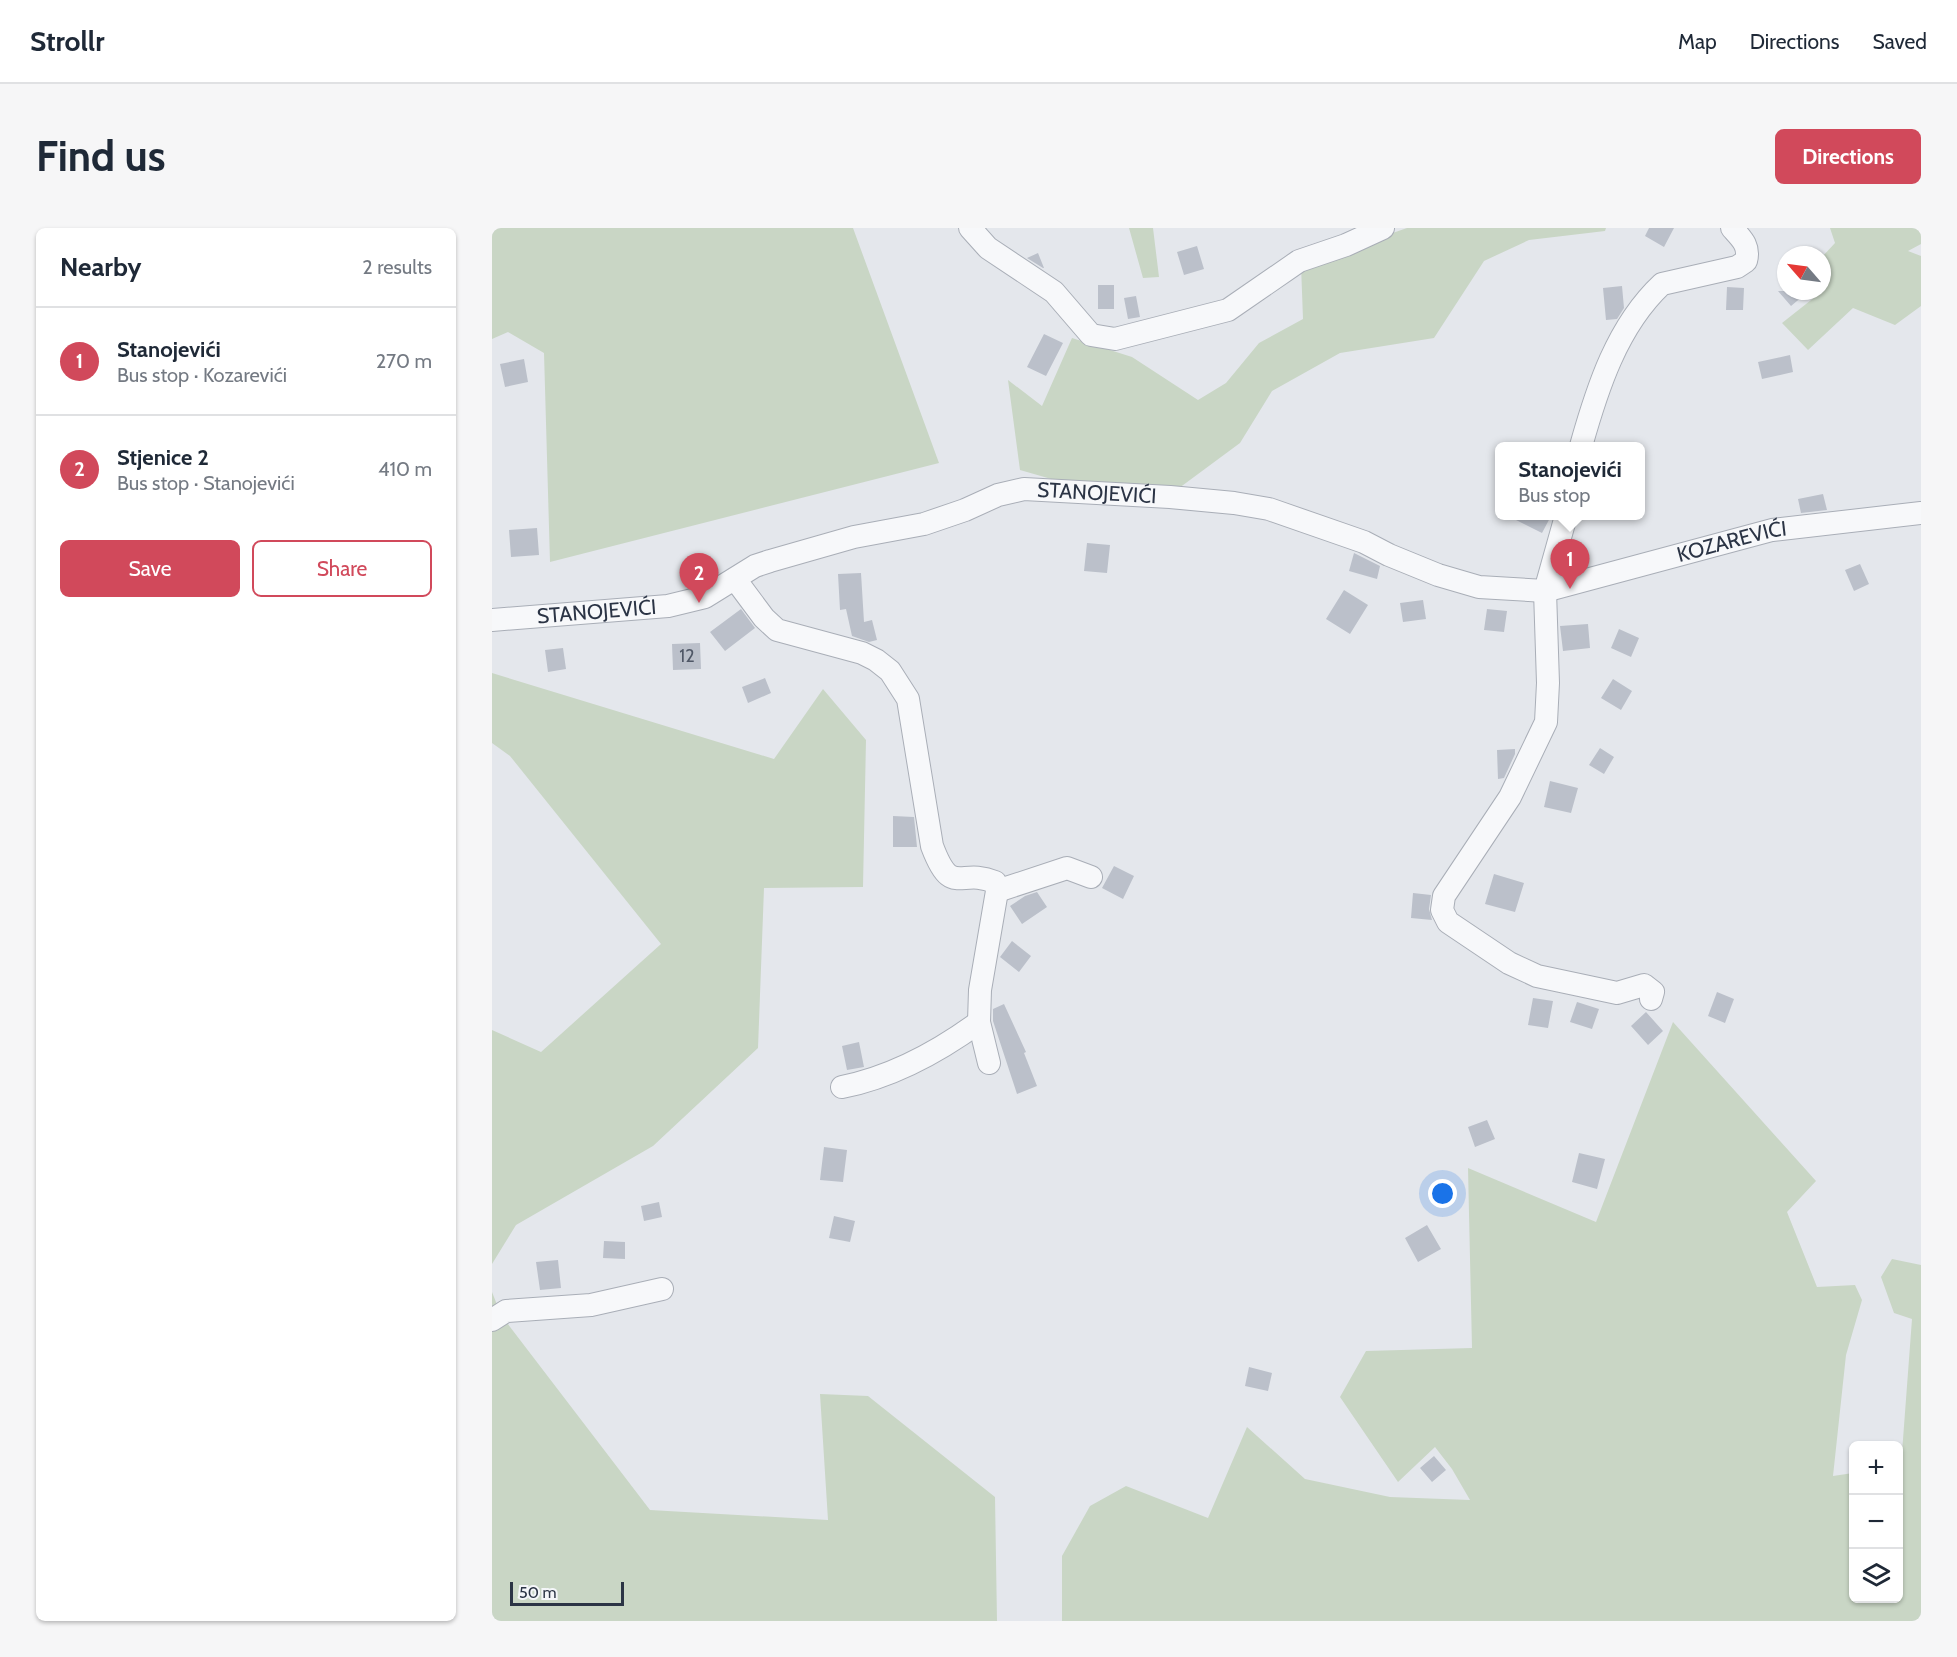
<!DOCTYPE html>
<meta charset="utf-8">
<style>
:root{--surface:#fff;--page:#f6f6f7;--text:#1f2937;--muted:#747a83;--line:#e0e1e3;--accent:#d1495b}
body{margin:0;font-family:Cabin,sans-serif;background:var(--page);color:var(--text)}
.controls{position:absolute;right:18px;bottom:18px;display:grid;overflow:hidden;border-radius:9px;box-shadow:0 2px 4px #0004}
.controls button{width:54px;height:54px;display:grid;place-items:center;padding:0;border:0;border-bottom:2px solid var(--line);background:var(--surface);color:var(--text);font:30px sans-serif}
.compass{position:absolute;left:1285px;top:18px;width:54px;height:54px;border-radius:50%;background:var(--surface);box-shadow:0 2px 4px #0004;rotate:298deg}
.scale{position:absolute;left:18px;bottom:15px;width:114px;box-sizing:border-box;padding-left:6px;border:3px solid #2b3445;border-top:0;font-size:16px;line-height:21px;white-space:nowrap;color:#2b3445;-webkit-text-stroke:4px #f4f6f9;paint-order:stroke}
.you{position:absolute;left:951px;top:966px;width:21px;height:21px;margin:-15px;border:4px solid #fff;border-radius:50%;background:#1a73e8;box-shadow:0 0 0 9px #1a73e833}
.badge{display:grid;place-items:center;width:39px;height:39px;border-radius:50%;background:var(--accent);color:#fff;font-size:20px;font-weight:700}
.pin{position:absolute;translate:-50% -50px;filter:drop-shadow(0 2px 3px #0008)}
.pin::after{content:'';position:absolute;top:32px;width:21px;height:18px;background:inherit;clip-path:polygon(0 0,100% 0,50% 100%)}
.popup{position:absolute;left:1003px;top:214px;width:150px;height:78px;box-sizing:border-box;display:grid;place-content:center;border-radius:9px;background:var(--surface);filter:drop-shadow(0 2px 4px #0005);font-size:20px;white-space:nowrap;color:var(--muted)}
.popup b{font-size:22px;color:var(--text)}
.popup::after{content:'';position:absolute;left:50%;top:100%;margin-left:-12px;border:12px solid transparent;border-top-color:var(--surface)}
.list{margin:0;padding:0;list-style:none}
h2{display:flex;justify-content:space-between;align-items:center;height:78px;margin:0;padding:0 24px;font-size:26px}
h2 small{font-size:20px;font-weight:400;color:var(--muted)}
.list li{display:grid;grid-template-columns:39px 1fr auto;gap:18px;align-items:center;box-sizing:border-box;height:108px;padding:0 24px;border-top:2px solid var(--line)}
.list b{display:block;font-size:22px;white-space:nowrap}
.list p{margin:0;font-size:20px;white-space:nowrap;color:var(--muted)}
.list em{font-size:20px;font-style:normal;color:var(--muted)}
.actions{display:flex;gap:12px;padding:18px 24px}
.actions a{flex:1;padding:14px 0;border:2px solid var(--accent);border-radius:9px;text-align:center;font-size:21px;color:var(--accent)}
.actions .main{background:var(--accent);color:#fff}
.icon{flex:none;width:33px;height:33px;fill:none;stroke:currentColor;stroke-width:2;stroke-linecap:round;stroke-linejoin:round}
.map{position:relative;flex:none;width:1429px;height:1393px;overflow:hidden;border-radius:9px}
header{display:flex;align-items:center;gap:36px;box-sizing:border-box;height:84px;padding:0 30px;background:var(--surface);border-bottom:2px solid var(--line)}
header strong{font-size:28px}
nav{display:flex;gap:33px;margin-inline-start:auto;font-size:21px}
.intro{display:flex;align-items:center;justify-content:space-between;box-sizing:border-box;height:144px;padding:0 36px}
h1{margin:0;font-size:42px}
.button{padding:15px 27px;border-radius:9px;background:var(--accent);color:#fff;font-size:21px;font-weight:700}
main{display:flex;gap:36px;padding:0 36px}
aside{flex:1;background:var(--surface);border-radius:9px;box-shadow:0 2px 4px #0004}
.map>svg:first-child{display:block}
.green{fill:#c9d6c5}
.building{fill:#bbc0ca}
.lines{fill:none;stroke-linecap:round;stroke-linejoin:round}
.minor-casing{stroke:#a9aeb7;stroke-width:24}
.minor{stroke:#f7f8fa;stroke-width:22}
.labels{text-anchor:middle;stroke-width:5;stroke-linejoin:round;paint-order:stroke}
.number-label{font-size:18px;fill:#4f5766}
.street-label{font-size:21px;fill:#2b3445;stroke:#f4f6f9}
</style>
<header>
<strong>Strollr</strong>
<nav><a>Map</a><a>Directions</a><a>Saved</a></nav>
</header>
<div class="intro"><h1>Find us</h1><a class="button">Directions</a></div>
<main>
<aside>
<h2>Nearby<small>2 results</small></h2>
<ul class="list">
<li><span class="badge">1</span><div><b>Stanojevići</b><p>Bus stop · Kozarevići</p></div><em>270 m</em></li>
<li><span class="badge">2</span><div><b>Stjenice 2</b><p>Bus stop · Stanojevići</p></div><em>410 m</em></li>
</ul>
<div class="actions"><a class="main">Save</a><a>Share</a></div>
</aside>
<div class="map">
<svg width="1429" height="1393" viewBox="0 0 1429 1393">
<rect width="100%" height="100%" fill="#e4e7ec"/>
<path class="green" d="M 0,0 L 361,0 L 447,235 L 58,334 L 52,125 L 16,104 L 0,111 Z
M 637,0 L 661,0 L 667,49 L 651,50 Z
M 915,0 L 1114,0 L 1113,3 L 1037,12 L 992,33 L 942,110 L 848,125 L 780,163 L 748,215 L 679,266 L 587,259 L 528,242 L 516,152 L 550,178 L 580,110 L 640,129 L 706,172 L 734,155 L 767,115 L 811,91 L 809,37 Z
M 1338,0 L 1429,0 L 1429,16 L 1416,23 L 1429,28 L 1429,78 L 1403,97 L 1361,80 L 1316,122 L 1290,95 L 1333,61 L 1330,58 L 1330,29 L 1343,15 Z
M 0,445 L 282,531 L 331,461 L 374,512 L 371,659 L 272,660 L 266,820 L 161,918 L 24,997 L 0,1036 L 0,802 L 49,824 L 169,716 L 18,528 L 0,515 Z
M 1181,794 L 1324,953 L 1295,984 L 1325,1059 L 1363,1057 L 1370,1072 L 1354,1127 L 1341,1248 L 1361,1245 L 1362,1370 L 1406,1370 L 1407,1239 L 1409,1238 L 1420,1091 L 1402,1085 L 1389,1049 L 1400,1031 L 1429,1037 L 1429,1393 L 570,1393 L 570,1328 L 598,1278 L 634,1258 L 716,1290 L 755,1199 L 813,1251 L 898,1269 L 978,1272 L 960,1241 L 943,1219 L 906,1254 L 848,1169 L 874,1123 L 980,1120 L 976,940 L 1104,994 Z
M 0,1064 L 9,1087 L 158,1282 L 336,1292 L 328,1166 L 376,1168 L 503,1269 L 505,1393 L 0,1393 Z"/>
<path class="building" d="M 1157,0 L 1182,0 L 1172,19 L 1153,8 Z
M 705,18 L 712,41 L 692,47 L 685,24 Z
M 546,25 L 552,40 L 551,40 L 535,30 Z
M 606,57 L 622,57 L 622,81 L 606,81 Z
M 1130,58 L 1132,80 L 1125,91 L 1114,92 L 1111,60 Z
M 1235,59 L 1252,60 L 1251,82 L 1234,82 Z
M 1286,63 L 1317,63 L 1299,78 Z
M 644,68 L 648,89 L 636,91 L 632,70 Z
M 552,106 L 571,115 L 554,148 L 535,139 Z
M 1298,127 L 1301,144 L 1270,151 L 1266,134 Z
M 32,131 L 36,154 L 13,159 L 8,136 Z
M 1331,266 L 1335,282 L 1309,285 L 1306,271 Z
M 1016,288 L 1059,288 L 1050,305 Z
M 45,300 L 47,327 L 19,329 L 17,302 Z
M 595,315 L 618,317 L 615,345 L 592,343 Z
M 862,325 L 888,338 L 885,351 L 857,343 Z
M 1368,336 L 1377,356 L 1362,363 L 1353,342 Z
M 369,345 L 372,394 L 380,392 L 385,412 L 377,414 L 360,408 L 354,381 L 348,382 L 346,346 Z
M 852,362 L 876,377 L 858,406 L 834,391 Z
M 931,372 L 934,391 L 911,394 L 908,375 Z
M 249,381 L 263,400 L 233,423 L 218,404 Z
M 995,381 L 1015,383 L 1012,404 L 992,402 Z
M 1096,396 L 1098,420 L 1071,423 L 1068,398 Z
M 1127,401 L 1147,410 L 1139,429 L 1119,420 Z
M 208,415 L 209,441 L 181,442 L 180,416 Z
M 71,420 L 74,441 L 56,444 L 53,422 Z
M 273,450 L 279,465 L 256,475 L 250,459 Z
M 1121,451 L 1140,463 L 1129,482 L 1109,470 Z
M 1108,520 L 1122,529 L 1112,546 L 1097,537 Z
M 1023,521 L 1023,526 L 1012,550 L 1006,551 L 1005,522 Z
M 1058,553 L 1086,560 L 1079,585 L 1052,579 Z
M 401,588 L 422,589 L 425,619 L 401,619 Z
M 622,638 L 642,648 L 631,671 L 610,660 Z
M 1002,646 L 1032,655 L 1023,684 L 993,676 Z
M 545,664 L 555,679 L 530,696 L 518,678 L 533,668 Z
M 921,665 L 939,667 L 937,681 L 940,692 L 919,690 Z
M 520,713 L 539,728 L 527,744 L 508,729 Z
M 1225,764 L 1242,771 L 1233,795 L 1216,788 Z
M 1041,770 L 1061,773 L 1056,800 L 1036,797 Z
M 1085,774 L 1107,781 L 1100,801 L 1078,794 Z
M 512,776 L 534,824 L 532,825 L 545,858 L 525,866 L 501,793 L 501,781 Z
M 1154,784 L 1171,803 L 1156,817 L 1139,798 Z
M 367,814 L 372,839 L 355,842 L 350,818 Z
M 995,892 L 1003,911 L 983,919 L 976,899 Z
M 332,919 L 355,922 L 351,954 L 328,952 Z
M 1087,925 L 1113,931 L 1105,961 L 1080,954 Z
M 167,974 L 170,989 L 152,993 L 149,978 Z
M 342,988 L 363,993 L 358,1014 L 337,1010 Z
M 935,997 L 949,1021 L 926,1034 L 913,1010 Z
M 112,1013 L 133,1014 L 133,1031 L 111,1030 Z
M 66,1032 L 69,1060 L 48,1062 L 44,1034 Z
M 757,1139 L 780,1145 L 776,1163 L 753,1158 Z
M 942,1228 L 954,1242 L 940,1254 L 928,1240 Z"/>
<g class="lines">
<defs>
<g id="minor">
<path d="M 478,0 L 496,20 L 562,64 L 599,107 L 623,111 L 736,82 L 807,33 L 854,17 L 891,0"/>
<path d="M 1089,218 C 1105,161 1125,98 1170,56 L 1245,39 L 1254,33 C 1258,18 1250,11 1240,0"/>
<path d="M 1074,288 L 1053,363 L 1056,455 L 1054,494 L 1018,569 L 952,668 L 950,682 L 956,694 L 1017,735 L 1045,748 L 1125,765 L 1152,757 L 1161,764 L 1159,771"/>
<path d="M 243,351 L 272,390 L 285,402 L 370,425 L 384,432 L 398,443 L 416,471 L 440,618 C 460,671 467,639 503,654 L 505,663 L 488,762 L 487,794 L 497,835"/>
<path id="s1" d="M 0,392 L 176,378 L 213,369 L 263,338 L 278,333 L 362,309 L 432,296 L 473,282 L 506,267 L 532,261 L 678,269 L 742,275 L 777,281 L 872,314 L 897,327 L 946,347 L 987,359 L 1053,363 L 1280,302 L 1429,285"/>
<path d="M 505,663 L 575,640 L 599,649"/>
<path d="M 350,859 C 400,849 446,824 487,794"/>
<path d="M 0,1092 L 14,1083 L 99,1077 L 170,1061"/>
</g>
</defs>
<use href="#minor" class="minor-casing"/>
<use href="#minor" class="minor"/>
</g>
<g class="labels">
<g class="number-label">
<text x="195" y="434">12</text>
</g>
<g class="street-label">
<text dy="7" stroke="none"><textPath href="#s1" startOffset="627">STANOJEVIĆI</textPath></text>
<text dy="7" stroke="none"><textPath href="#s1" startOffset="1284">KOZAREVIĆI</textPath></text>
<text dy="7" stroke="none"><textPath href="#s1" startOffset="105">STANOJEVIĆI</textPath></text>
</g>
</g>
</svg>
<div class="controls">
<button>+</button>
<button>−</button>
<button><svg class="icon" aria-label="layers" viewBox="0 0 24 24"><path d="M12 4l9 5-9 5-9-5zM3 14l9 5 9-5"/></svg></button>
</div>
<svg class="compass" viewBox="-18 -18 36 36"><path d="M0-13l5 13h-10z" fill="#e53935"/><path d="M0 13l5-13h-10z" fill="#747a83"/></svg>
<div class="scale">50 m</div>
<div class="you"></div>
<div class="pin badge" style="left:1078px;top:361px">1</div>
<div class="popup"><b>Stanojevići</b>Bus stop</div>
<div class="pin badge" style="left:207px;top:375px">2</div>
</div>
</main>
